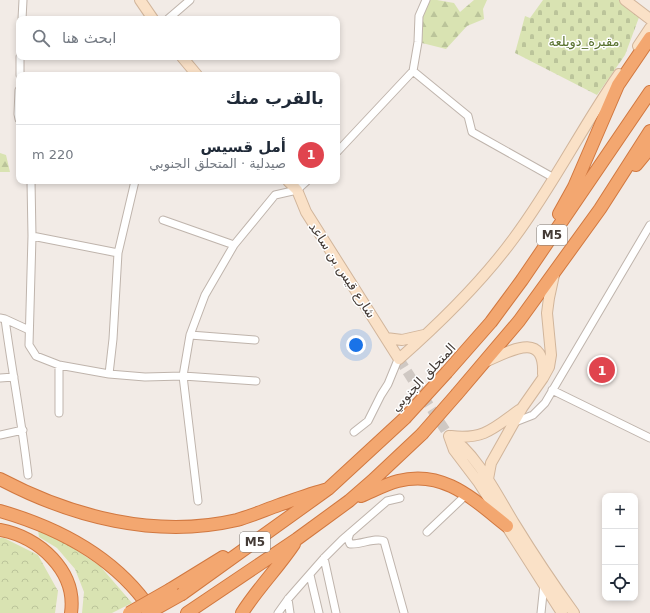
<!DOCTYPE html>
<html lang="ar">
<meta charset="utf-8">
<style>
:root{--surface:#fff;--page:#f6f6f7;--text:#1f2937;--muted:#747a83;--line:#e0e1e3;--accent:#7c3aed}
body{margin:0;font-family:"DejaVu Sans",Cairo,sans-serif;background:var(--page);color:var(--text);direction:rtl}
.controls{position:absolute;right:12px;bottom:12px;display:grid;overflow:hidden;border-radius:8px;box-shadow:0 2px 6px #0003}
.controls button{width:36px;height:36px;display:grid;place-items:center;padding:0;border:0;border-bottom:1px solid var(--line);background:var(--surface);color:var(--text);font:20px sans-serif}
.you{position:absolute;left:356px;top:345px;width:14px;height:14px;margin:-10px;border:3px solid #fff;border-radius:50%;background:#1a73e8;box-shadow:0 0 0 6px #1a73e833}
.badge{display:grid;place-items:center;width:26px;height:26px;border-radius:50%;background:var(--accent);color:#fff;font-size:13px;font-weight:700}
.pin{position:absolute;translate:-50% -50%;border:2px solid #fff;box-shadow:0 1px 4px #0006}
.list{margin:0;padding:0;list-style:none}
h2{display:flex;justify-content:space-between;align-items:center;height:52px;margin:0;padding:0 16px;font-size:17px}
h2 small{font-size:13px;font-weight:400;color:var(--muted)}
.list li{display:grid;grid-template-columns:26px 1fr auto;gap:12px;align-items:center;box-sizing:border-box;height:60px;padding:0 16px;border-top:1px solid var(--line)}
.list b{display:block;font-size:15px;white-space:nowrap}
.list p{margin:0;font-size:13px;white-space:nowrap;color:var(--muted)}
.list em{font-size:13px;font-style:normal;color:var(--muted)}
.icon{flex:none;width:22px;height:22px;fill:none;stroke:currentColor;stroke-width:2;stroke-linecap:round;stroke-linejoin:round}
.map{position:relative;flex:none;width:650px;height:613px;overflow:hidden;direction:ltr}
.search{position:absolute;background:var(--surface);box-shadow:0 2px 6px #0003;left:16px;top:16px;width:324px;height:44px;display:flex;align-items:center;gap:10px;box-sizing:border-box;padding:0 14px;border-radius:8px;color:var(--muted);font-size:15px}
.panel{position:absolute;background:var(--surface);box-shadow:0 2px 6px #0003;left:16px;top:72px;width:324px;height:112px;border-radius:8px;direction:rtl}
.map>svg:first-child{display:block}
.forest{fill:url(#forest-firs)}
.cemetery{fill:url(#cemetery-stones)}
.park{fill:url(#park-crowns)}
.lines{fill:none;stroke-linecap:round;stroke-linejoin:round}
.secondary-tunnel{stroke:#cfc8c3;stroke-width:10;stroke-dasharray:10 5;stroke-linecap:butt}
.street-casing{stroke:#bfb4ac;stroke-width:9}
.secondary-casing{stroke:#d1b59b;stroke-width:12}
.highway-casing{stroke:#d17840;stroke-width:14}
.street{stroke:#fff;stroke-width:7}
.secondary{stroke:#fae1c7;stroke-width:10}
.highway{stroke:#f3a770;stroke-width:12}
.highway-bridge-casing{stroke:#d17840;stroke-width:14;stroke-linecap:butt}
.highway-bridge{stroke:#f3a770;stroke-width:12}
.labels{text-anchor:middle;stroke-width:3;stroke-linejoin:round;paint-order:stroke}
.shield{fill:#fff;stroke:#7c7672;stroke-width:1}
.shield-label{font-size:12px;font-weight:bold;fill:#443b36}
.park-label{font-size:13px;fill:#58712e;stroke:#fff}
.street-label{font-size:13px;fill:#443b36;stroke:#fff}
</style>
<div class="map">
<svg width="650" height="613" viewBox="0 0 650 613">
<defs>
<pattern id="forest-firs" width="22" height="20" patternUnits="userSpaceOnUse"><rect width="22" height="20" fill="#d9e3b2"/><path d="M5 1l3.5 6h-7zM16 11l3.5 6h-7z" fill="#bbc49a"/></pattern>
<pattern id="cemetery-stones" width="16" height="16" patternUnits="userSpaceOnUse"><rect width="16" height="16" fill="#d9e3b2"/><path d="M2 7V4a2 2 0 0 1 4 0v3zM10 15v-3a2 2 0 0 1 4 0v3z" fill="#bbc49a"/></pattern>
<pattern id="park-crowns" width="20" height="18" patternUnits="userSpaceOnUse"><rect width="20" height="18" fill="#d9e3b2"/><path d="M2 6a3 3 0 1 1 6 0M12 15a3 3 0 1 1 6 0" fill="none" stroke="#bbc49a"/></pattern>
</defs>
<rect width="100%" height="100%" fill="#f2ebe6"/>
<path class="forest" d="M 426,0 L 437,0 L 454,3 L 460,12 L 474,0 L 487,0 L 483,9 L 484,19 L 467,26 L 446,49 L 418,42 L 419,16 Z
M 0,153 L 6,155 L 10,172 L 0,172 Z"/>
<path class="cemetery" d="M 543,0 L 625,0 L 641,12 L 625,55 L 597,95 L 515,53 L 525,16 L 530,18 Z"/>
<path class="park" d="M 38,530 L 70,546 L 100,566 L 132,603 L 112,613 L 82,613 L 84,592 L 75,569 L 57,548 L 39,537 Z
M 0,538 L 4,538 L 38,555 L 58,591 L 55,613 L 0,613 Z"/>
<g class="lines">
<path class="secondary-tunnel" d="M 399,359 L 449,436"/>
<defs>
<path id="street" d="M 22,19 L 23,0
M 168,19 L 190,0
M 413,71 L 468,116 L 472,132 L 554,178
M 20,75 L 20,57
M 19,90 L 18,114 L 19,119
M 337,152 L 413,71 L 418,42 L 419,16 L 426,0
M 31,181 L 32,236 L 29,345 L 36,356 L 59,365 L 109,374 L 145,377 L 183,376 L 256,381
M 163,220 L 234,245
M 32,236 L 118,253
M 0,318 L 5,319 L 29,330
M 5,319 C 12,371 22,423 28,475
M 190,335 L 255,340
M 109,374 L 113,339 L 118,253 L 135,181
M 0,378 L 14,377
M 552,390 L 650,438
M 59,413 L 59,365
M 515,422 L 533,415 L 545,403 L 650,225
M 354,432 L 368,421 L 381,395 L 388,384 L 397,362 L 399,359
M 0,435 L 23,430
M 198,501 L 183,376 L 190,335 L 205,295 L 234,245 L 275,195 L 297,190 L 307,181
M 427,532 L 467,494
M 350,533 L 348,539 L 350,544 C 360,545 376,537 384,541 L 404,613
M 324,558 L 336,613
M 310,575 L 319,613
M 288,599 L 290,613
M 278,613 L 288,599 L 324,558 L 342,540 L 387,501 L 400,498
M 541,613 L 544,584"/>
<path id="secondary" d="M 140,0 L 153,19
M 625,0 L 650,19
M 638,46 L 650,28
M 182,57 L 197,75
M 288,181 L 297,190 L 306,212 L 399,359 C 441,322 481,283 514,238 C 553,186 582,127 619,74
M 386,338 L 402,340 L 424,335
M 485,362 C 508,352 545,329 543,374
M 449,436 C 476,452 498,497 514,523 C 533,554 553,584 574,613
M 449,436 L 454,450 L 479,483 L 562,613
M 451,436 C 484,440 494,428 519,410
M 488,479 L 491,463 L 495,456 L 522,408 L 543,378 L 549,367 L 551,355 L 547,313 L 549,298 L 554,275"/>
<path id="highway" d="M 636,165 L 650,148
M 559,214 L 574,187 L 618,85 L 650,38
M 447,372 L 491,322 L 522,280 L 650,92
M 457,394 L 519,321 L 600,209 L 650,131
M 0,479 C 72,517 156,539 237,520 C 251,516 265,510 279,505 C 296,499 312,493 328,489
M 361,496 C 373,491 386,484 398,481 C 444,469 474,500 507,526
M 0,511 C 59,528 116,558 151,610
M 0,530 C 39,537 77,571 71,613
M 171,589 L 223,557
M 182,594 L 328,489 L 405,418
M 187,613 L 297,539 L 349,501 L 372,481 L 422,434
M 242,613 C 257,589 278,568 294,544"/>
</defs>
<use href="#street" class="street-casing"/>
<use href="#secondary" class="secondary-casing"/>
<use href="#highway" class="highway-casing"/>
<use href="#street" class="street"/>
<use href="#secondary" class="secondary"/>
<use href="#highway" class="highway"/>
<defs>
<path id="highway-bridge" d="M 405,418 L 447,372
M 422,434 L 457,394
M 129,613 L 171,589
M 148,613 L 182,594"/>
</defs>
<use href="#highway-bridge" class="highway-bridge-casing"/>
<use href="#highway-bridge" class="highway-bridge"/>
</g>
<g class="labels">
<g class="shield">
<rect x="537" y="225" width="30" height="20" rx="3"/>
<rect x="240" y="532" width="30" height="20" rx="3"/>
</g>
<g class="shield-label">
<text x="552" y="239">M5</text>
<text x="255" y="546">M5</text>
</g>
<g class="park-label">
<text x="584" y="46">مقبرة_دويلعة</text>
</g>
<g class="street-label">
<text transform="translate(343 270) rotate(57)" y="5">شارع قيس بن ساعد</text>
<text transform="translate(423 377) rotate(-47)" y="5">المتحلق الجنوبي</text>
</g>
</g>
</svg>
<div class="controls">
<button>+</button>
<button>−</button>
<button><svg class="icon" aria-label="locate" viewBox="0 0 24 24"><circle cx="12" cy="12" r="6"/><path d="M12 2v4M12 18v4M2 12h4M18 12h4"/></svg></button>
</div>
<div class="you"></div>
<div class="pin badge" style="left:602px;top:370px;background:#e0444e">1</div>
<div class="search"><svg class="icon" aria-label="search" viewBox="0 0 24 24"><circle cx="10" cy="10" r="6"/><path d="M15 15l6 6"/></svg>ابحث هنا</div>
<section class="panel">
<h2>بالقرب منك<small></small></h2>
<ul class="list">
<li><span class="badge" style="background:#e0444e">1</span><div><b>أمل قسيس</b><p>صيدلية · المتحلق الجنوبي</p></div><em>220 m</em></li>
</ul>
</section>
</div>
